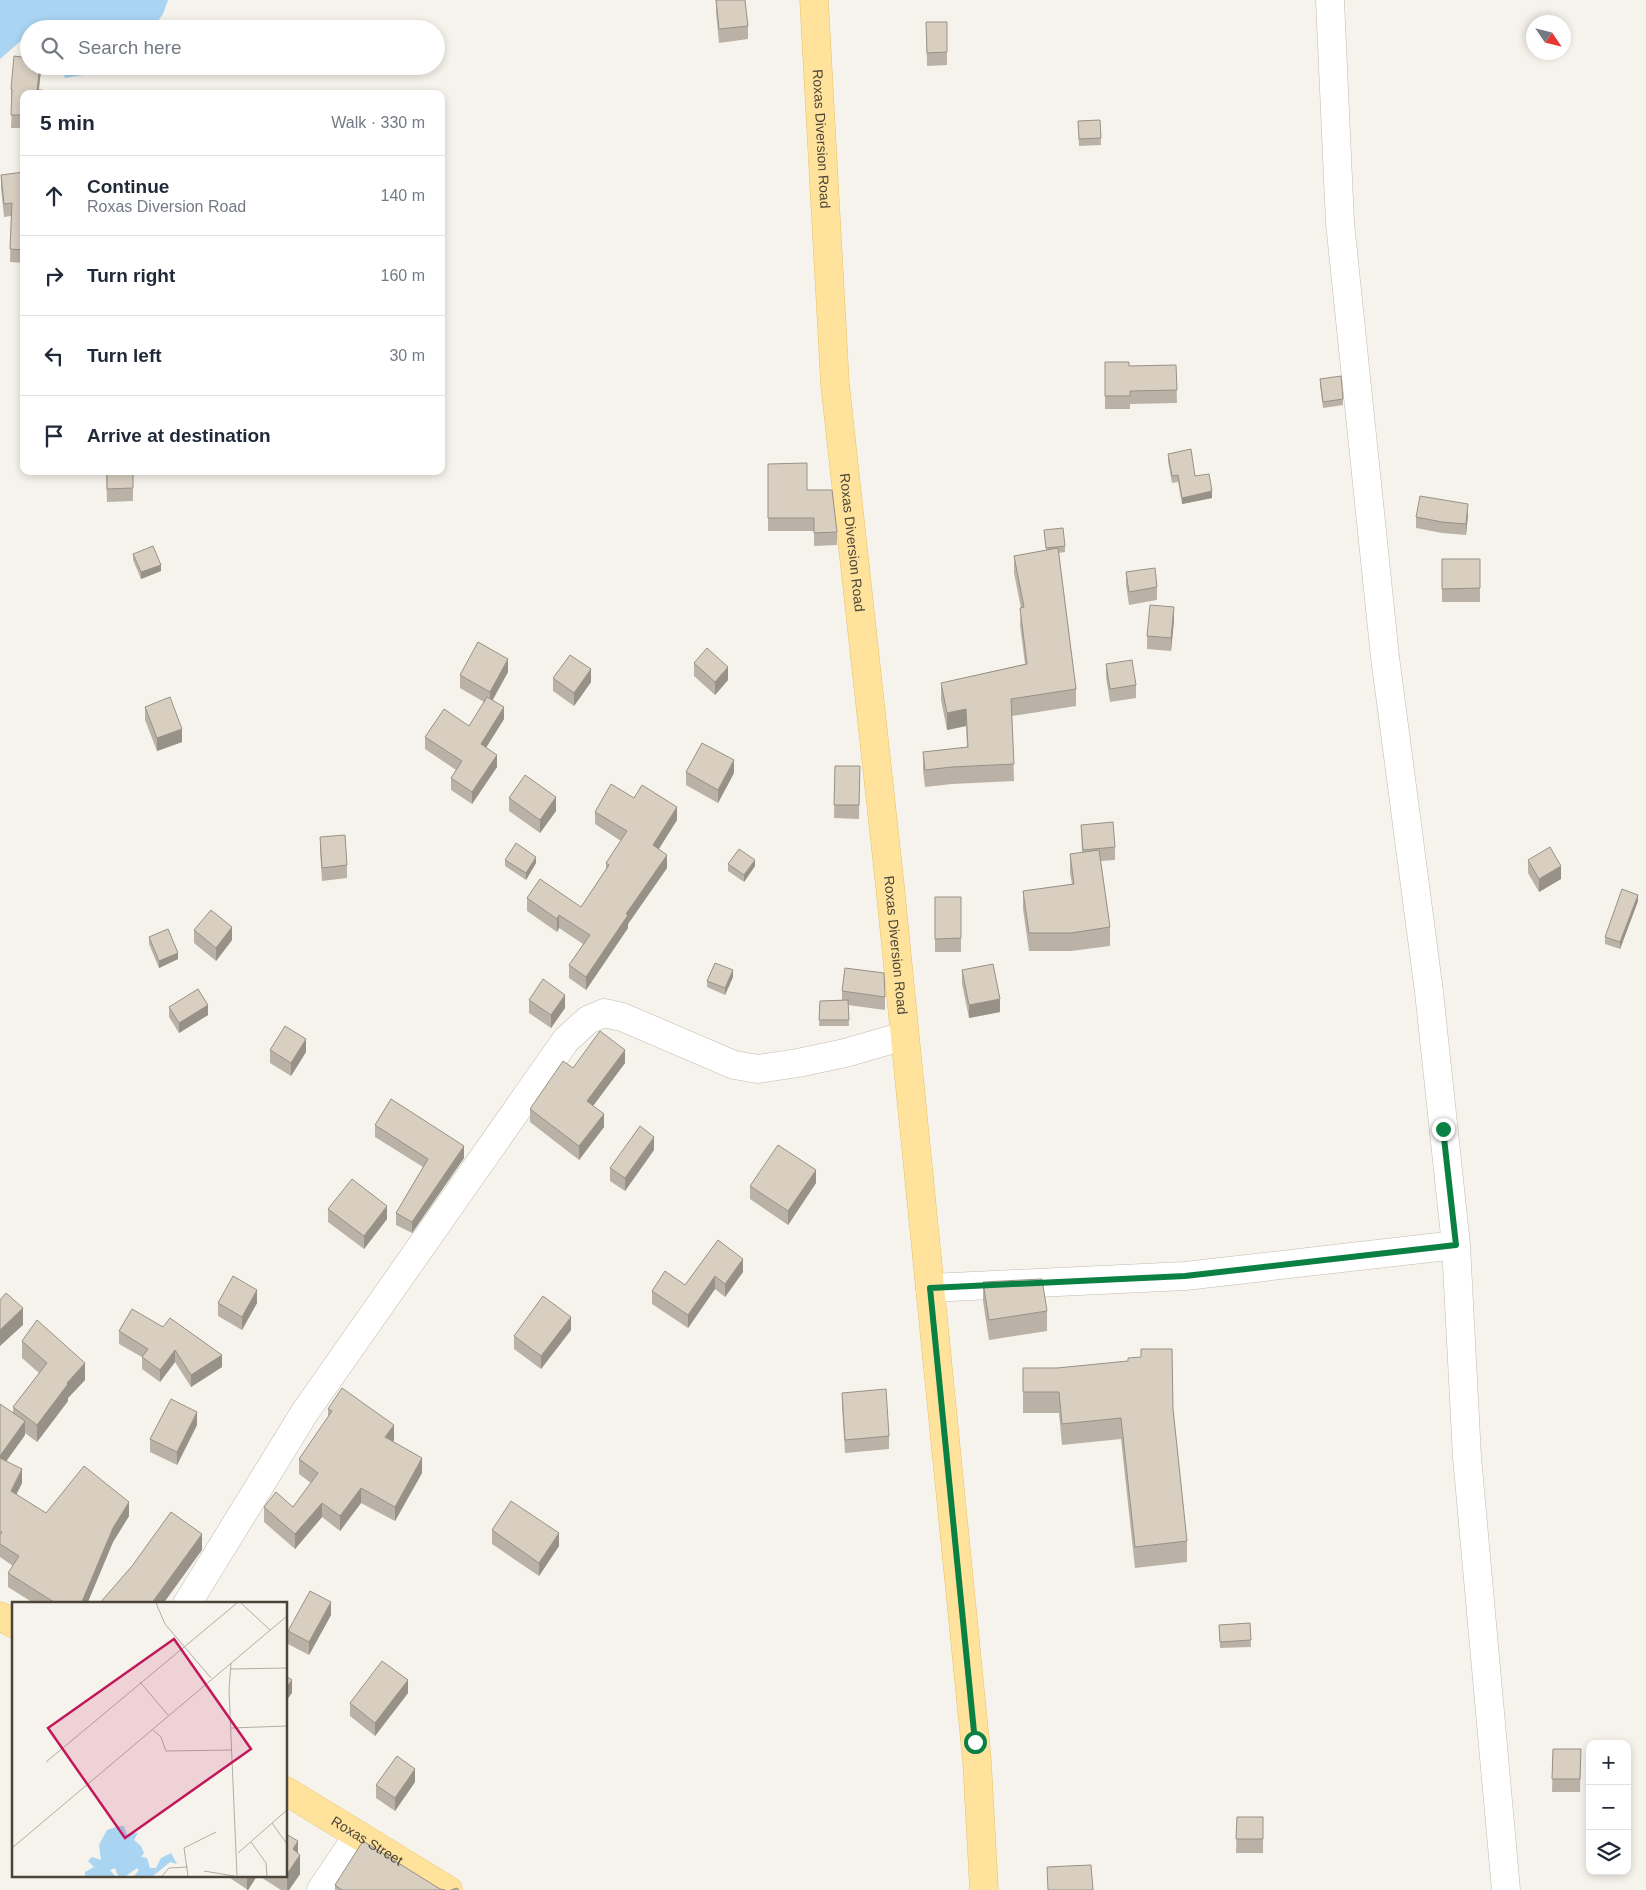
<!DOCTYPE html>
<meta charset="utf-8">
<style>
:root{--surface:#fff;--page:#f2f2f3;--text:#1f2937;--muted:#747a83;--line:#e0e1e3}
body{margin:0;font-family:Arial,sans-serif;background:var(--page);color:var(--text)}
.controls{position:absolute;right:15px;bottom:15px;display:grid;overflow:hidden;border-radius:10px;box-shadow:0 2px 8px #0003}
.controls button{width:45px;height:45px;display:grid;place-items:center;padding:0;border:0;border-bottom:1px solid var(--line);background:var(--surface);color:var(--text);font:25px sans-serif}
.compass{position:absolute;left:1526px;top:15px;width:45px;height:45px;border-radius:50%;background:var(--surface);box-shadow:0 2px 8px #0003;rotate:125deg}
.stop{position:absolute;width:15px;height:15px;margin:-11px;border:4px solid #0b8043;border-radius:50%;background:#fff}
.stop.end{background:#0b8043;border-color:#fff;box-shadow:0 1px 5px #0008}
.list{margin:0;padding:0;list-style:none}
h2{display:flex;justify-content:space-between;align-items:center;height:65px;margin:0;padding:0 20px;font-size:21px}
h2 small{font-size:16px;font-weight:400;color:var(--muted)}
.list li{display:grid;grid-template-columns:32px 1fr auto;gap:15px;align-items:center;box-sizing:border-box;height:80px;padding:0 20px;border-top:1px solid var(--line)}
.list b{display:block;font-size:19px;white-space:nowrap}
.list p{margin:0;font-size:16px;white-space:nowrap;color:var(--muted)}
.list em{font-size:16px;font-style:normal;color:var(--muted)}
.icon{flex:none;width:28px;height:28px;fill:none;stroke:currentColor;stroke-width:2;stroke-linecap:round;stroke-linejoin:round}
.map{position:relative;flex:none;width:1646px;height:1890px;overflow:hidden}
.search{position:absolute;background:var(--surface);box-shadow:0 2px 8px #0003;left:20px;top:20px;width:425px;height:55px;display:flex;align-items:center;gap:12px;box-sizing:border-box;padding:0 18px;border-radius:28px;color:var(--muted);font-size:19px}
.panel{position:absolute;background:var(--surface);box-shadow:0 2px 8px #0003;left:20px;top:90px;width:425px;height:385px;border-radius:10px}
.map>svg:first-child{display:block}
.water{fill:#a9d4f2}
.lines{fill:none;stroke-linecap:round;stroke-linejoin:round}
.minor-casing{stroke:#c2bbae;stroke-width:29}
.major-casing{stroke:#e6c16a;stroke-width:29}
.minor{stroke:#fff;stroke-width:28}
.major{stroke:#ffe39c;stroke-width:28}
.wall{fill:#bab2a6}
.shaded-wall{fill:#979187}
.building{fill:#d8cfc1;stroke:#979187}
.route{stroke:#0b8043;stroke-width:6}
.labels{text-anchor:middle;stroke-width:4.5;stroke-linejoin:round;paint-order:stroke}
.street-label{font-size:14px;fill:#4b4439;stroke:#fff}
.inset-road{fill:none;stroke:#b2ada4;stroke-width:1}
.view{fill:#c2185b;fill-opacity:0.15;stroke:#c2185b;stroke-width:2.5}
.inset-edge{fill:none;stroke:#4b4439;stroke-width:2.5}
</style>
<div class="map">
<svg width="1646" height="1890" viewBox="0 0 1646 1890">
<rect width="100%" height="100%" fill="#f6f3ec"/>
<path class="water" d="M 0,0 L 168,0 L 163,14 L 152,29 L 29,29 L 29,41 L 23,39 L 0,59 Z
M 61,66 L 124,66 L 122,69 L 65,78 Z"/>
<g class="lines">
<defs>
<path id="minor" d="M 1330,0 L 1340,223 L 1385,657 L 1429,992 L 1456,1245 L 1467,1457 L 1506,1890
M 930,1288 L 1185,1276 L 1456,1245
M 187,1604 L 305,1412 L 566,1040 L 588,1020 L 604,1013 L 622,1017 L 734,1065 L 758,1069 L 798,1063 L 845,1053 L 904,1036
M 321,1890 L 358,1835"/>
<g id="major">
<path id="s1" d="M 814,0 L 835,384 L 890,886 L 930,1288 L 977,1761 L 984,1890"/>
<path d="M 0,1616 L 14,1624"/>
<path id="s2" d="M 286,1791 L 448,1890"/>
</g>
</defs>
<use href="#minor" class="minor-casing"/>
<use href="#major" class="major-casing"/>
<use href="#minor" class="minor"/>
<use href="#major" class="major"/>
</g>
<path class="wall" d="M 716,0 L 748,26 L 748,39 L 719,43 L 716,12 Z
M 926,22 L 947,22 L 947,65 L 927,66 Z
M 41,66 L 39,90 L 24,94 L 24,128 L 11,128 L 12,102 L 11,102 L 11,89 Z
M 1100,120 L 1101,145 L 1079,146 L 1078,121 Z
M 24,172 L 24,263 L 10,262 L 11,216 L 4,217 L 1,188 L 1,175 Z
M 1105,362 L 1129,366 L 1176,365 L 1177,403 L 1130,404 L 1130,409 L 1105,409 Z
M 1320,379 L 1343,399 L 1343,405 L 1323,408 L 1320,385 Z
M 1168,454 L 1195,476 L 1212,498 L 1182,504 L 1178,482 L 1172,483 L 1168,461 Z
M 768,464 L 807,490 L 837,532 L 837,545 L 814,546 L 814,531 L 768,531 Z
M 106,471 L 133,471 L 133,501 L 107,502 Z
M 1468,515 L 1466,535 L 1442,533 L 1416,528 L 1416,517 Z
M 1044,530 L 1065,546 L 1065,552 L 1059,553 L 1076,689 L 1076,706 L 1012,716 L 1014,781 L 952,784 L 925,787 L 923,770 L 923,752 L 967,747 L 966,726 L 947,730 L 941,700 L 941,683 L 1025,664 L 1020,625 L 1021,608 L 1014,573 L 1014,556 L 1046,550 Z
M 133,554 L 161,571 L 141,579 L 133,560 Z
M 1442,559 L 1480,559 L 1480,602 L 1442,602 Z
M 1126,572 L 1157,587 L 1157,600 L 1129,605 L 1126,585 Z
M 1174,620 L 1171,651 L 1147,649 L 1147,636 Z
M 694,663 L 728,680 L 715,695 L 694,676 Z
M 1106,664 L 1136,685 L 1136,698 L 1110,702 L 1106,677 Z
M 508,672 L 492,700 L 504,719 L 486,747 L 497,767 L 472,804 L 451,790 L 451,778 L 456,770 L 425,749 L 425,737 L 469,726 L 484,702 L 460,688 L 460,675 Z
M 553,678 L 591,682 L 574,706 L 553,691 Z
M 145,707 L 182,742 L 157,751 L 145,720 Z
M 835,766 L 860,766 L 859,819 L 834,818 Z
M 686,772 L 734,773 L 718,803 L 686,785 Z
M 509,798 L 556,811 L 540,833 L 509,811 Z
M 634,798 L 677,820 L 659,849 L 667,868 L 628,924 L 628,928 L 586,990 L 569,978 L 569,965 L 583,944 L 559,928 L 557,932 L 527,911 L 527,898 L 581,907 L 606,869 L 606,863 L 621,841 L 595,824 L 595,812 Z
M 1081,825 L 1115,847 L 1115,860 L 1101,861 L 1110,927 L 1110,946 L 1071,951 L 1029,951 L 1023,909 L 1023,891 L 1072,884 L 1070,873 L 1070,854 L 1082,853 Z
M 320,837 L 347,865 L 347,878 L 322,881 L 320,850 Z
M 505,860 L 536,863 L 526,880 L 505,866 Z
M 1528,860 L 1561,879 L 1539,892 L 1528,873 Z
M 728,864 L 755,866 L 744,882 L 728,871 Z
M 935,897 L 961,897 L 961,952 L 935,952 Z
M 1638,901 L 1620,949 L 1605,944 L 1605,937 Z
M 194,930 L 232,940 L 216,961 L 194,943 Z
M 149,937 L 178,959 L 159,968 L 149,944 Z
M 962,970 L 1000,1012 L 969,1018 L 962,984 Z
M 733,977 L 725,995 L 707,987 L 707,981 Z
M 842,991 L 885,997 L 885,1010 L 848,1005 L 849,1026 L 819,1026 L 820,1001 L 842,1000 Z
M 529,1000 L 565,1008 L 551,1028 L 529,1013 Z
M 169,1007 L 208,1015 L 179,1033 L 169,1017 Z
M 270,1050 L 306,1052 L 291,1076 L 270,1063 Z
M 625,1063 L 593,1106 L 604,1127 L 579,1160 L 530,1122 L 530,1109 L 573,1068 Z
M 375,1125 L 464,1158 L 412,1233 L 396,1225 L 396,1213 L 423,1167 L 375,1137 Z
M 654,1150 L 625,1191 L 610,1181 L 610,1168 Z
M 816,1183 L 788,1225 L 750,1199 L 750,1186 Z
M 328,1209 L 387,1219 L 364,1249 L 328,1222 Z
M 718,1240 L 743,1272 L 725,1297 L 715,1289 L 688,1328 L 652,1304 L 652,1291 L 685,1285 Z
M 983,1282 L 1047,1311 L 1047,1331 L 989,1340 L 983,1301 Z
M 218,1303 L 257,1303 L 242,1330 L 218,1316 Z
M 132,1309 L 222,1367 L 191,1387 L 175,1362 L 160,1382 L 142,1369 L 142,1357 L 119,1344 L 119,1331 Z
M 571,1330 L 541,1369 L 514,1349 L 514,1336 Z
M 22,1341 L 85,1380 L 68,1398 L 68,1401 L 37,1442 L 25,1433 L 25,1435 L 6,1461 L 22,1483 L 16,1495 L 46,1513 L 129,1516 L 113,1542 L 87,1604 L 35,1604 L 8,1587 L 8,1573 L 13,1566 L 0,1557 L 0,1404 L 13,1413 L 13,1407 L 39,1373 L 22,1358 Z
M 1023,1368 L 1173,1409 L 1187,1541 L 1187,1562 L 1135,1568 L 1121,1439 L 1062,1445 L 1059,1413 L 1023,1413 Z
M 842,1393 L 889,1436 L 889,1449 L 845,1453 L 842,1406 Z
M 328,1409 L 394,1440 L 392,1442 L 422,1473 L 395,1521 L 361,1503 L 340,1531 L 322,1517 L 295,1549 L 264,1522 L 264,1507 L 293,1507 L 311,1483 L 299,1474 L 299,1459 L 328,1417 Z
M 197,1425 L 177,1465 L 150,1452 L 150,1439 Z
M 492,1530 L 559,1546 L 539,1576 L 492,1544 Z
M 331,1615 L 309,1655 L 288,1644 L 288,1631 Z
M 1250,1623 L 1251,1647 L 1220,1648 L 1219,1625 Z
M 408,1693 L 375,1736 L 350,1716 L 350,1703 Z
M 1553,1749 L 1581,1749 L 1580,1792 L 1552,1792 Z
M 415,1782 L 395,1811 L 376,1798 L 376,1785 Z
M 1237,1817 L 1263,1817 L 1263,1853 L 1236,1853 Z
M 286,1834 L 298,1853 L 300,1874 L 289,1890 L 281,1890 L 259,1876 L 286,1876 Z
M 227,1876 L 257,1876 L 248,1890 Z
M 335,1885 L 440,1889 L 445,1890 L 335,1890 Z"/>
<path class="shaded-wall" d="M 40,66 L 41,66 L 41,72 L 38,94 L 37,90 Z
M 1212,491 L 1212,498 L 1182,504 L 1182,498 Z
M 1468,504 L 1468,515 L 1466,535 L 1466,524 Z
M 161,565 L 161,571 L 141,579 L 141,572 Z
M 1174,607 L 1174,620 L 1171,651 L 1171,638 Z
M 508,659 L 508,672 L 490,705 L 490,692 Z
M 728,667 L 728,680 L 715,695 L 715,682 Z
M 591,669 L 591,682 L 574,706 L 574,693 Z
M 504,707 L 504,719 L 481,756 L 481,744 Z
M 966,709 L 966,726 L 947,730 L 947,713 Z
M 182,729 L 182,742 L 157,751 L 157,738 Z
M 497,755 L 497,767 L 472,804 L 472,792 Z
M 734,760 L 734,773 L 718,803 L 718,790 Z
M 556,797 L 556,811 L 540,833 L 540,820 Z
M 677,807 L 677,820 L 653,858 L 653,845 Z
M 667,855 L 667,868 L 628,924 L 628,928 L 586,990 L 586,977 L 626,914 Z
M 536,857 L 536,863 L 526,880 L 526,873 Z
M 755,860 L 755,866 L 744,882 L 744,875 Z
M 1561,866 L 1561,879 L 1539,892 L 1539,879 Z
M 1638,895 L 1638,901 L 1620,949 L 1620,942 Z
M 559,915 L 559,928 L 557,932 L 557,919 Z
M 232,927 L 232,940 L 216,961 L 216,948 Z
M 178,953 L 178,959 L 159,968 L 159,961 Z
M 733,970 L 733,977 L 725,995 L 725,988 Z
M 565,995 L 565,1008 L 551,1028 L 551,1015 Z
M 1000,999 L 1000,1012 L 969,1018 L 969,1005 Z
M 208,1005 L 208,1015 L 179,1033 L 179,1023 Z
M 306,1039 L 306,1052 L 291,1076 L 291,1063 Z
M 625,1050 L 625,1063 L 587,1114 L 587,1101 Z
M 604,1114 L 604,1127 L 579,1160 L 579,1146 Z
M 654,1137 L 654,1150 L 625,1191 L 625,1178 Z
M 464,1146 L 464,1158 L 412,1233 L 412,1222 Z
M 816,1170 L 816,1183 L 788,1225 L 788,1211 Z
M 387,1206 L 387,1219 L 364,1249 L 364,1236 Z
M 743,1259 L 743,1272 L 725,1297 L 725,1284 Z
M 715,1276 L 715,1289 L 688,1328 L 688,1315 Z
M 257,1290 L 257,1303 L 242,1330 L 242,1317 Z
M 23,1308 L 23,1325 L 0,1346 L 0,1330 Z
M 571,1317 L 571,1330 L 541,1369 L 541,1356 Z
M 175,1350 L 175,1362 L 160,1382 L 160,1370 Z
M 222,1355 L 222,1367 L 191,1387 L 191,1375 Z
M 85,1363 L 85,1380 L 68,1398 L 68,1401 L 37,1442 L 37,1425 L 67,1383 Z
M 197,1412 L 197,1425 L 177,1465 L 177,1452 Z
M 25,1421 L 25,1435 L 0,1470 L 0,1456 Z
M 394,1425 L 394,1440 L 385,1452 L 385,1437 Z
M 422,1458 L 422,1473 L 395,1521 L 395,1507 Z
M 22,1469 L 22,1483 L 11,1505 L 11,1491 Z
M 361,1488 L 361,1503 L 340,1531 L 340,1516 Z
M 129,1502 L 129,1516 L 113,1542 L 87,1604 L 81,1604 L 113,1528 Z
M 322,1503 L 322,1517 L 295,1549 L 295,1534 Z
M 559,1533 L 559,1546 L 539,1576 L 539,1563 Z
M 202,1534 L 202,1550 L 163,1604 L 151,1604 Z
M 331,1602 L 331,1615 L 309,1655 L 309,1642 Z
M 292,1680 L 292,1693 L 286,1701 L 286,1688 Z
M 408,1680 L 408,1693 L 375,1736 L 375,1723 Z
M 415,1769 L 415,1782 L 395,1811 L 395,1798 Z
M 298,1841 L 298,1858 L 300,1855 L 300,1874 L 289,1890 L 287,1890 L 287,1874 L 293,1849 Z
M 247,1876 L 257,1876 L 248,1890 L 247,1890 Z"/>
<path class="building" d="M 716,0 L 745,0 L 748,26 L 719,29 Z
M 926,22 L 947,22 L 947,52 L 927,53 Z
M 14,56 L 29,58 L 29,66 L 40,66 L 37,90 L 42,90 L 42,94 L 24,94 L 24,115 L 11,115 L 12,89 L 11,89 Z
M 1100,120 L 1101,138 L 1079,139 L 1078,121 Z
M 24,172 L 24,250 L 10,249 L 12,203 L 4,204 L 1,175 Z
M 1105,362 L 1129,362 L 1129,366 L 1176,365 L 1177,390 L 1130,391 L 1130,396 L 1105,396 Z
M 1341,376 L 1343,399 L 1323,402 L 1320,379 Z
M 1191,449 L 1195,476 L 1209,474 L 1212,491 L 1182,498 L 1178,475 L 1172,476 L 1168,454 Z
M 807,463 L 807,490 L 832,490 L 837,532 L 814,533 L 814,518 L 768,518 L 768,464 Z
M 107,471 L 133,471 L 133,488 L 107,489 Z
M 1420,496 L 1468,504 L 1466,524 L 1442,522 L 1416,517 Z
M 1063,528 L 1065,546 L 1046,548 L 1044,530 Z
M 153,546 L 161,565 L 141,572 L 133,554 Z
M 1058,548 L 1076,689 L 1011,699 L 1014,764 L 952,767 L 925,770 L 923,752 L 968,747 L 966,709 L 947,713 L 941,683 L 1027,664 L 1020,608 L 1024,607 L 1014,556 Z
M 1442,559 L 1480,559 L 1480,588 L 1442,589 Z
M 1155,568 L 1157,587 L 1129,592 L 1126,572 Z
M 1150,605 L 1174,607 L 1171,638 L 1147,636 Z
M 478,642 L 508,659 L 490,692 L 460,675 Z
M 707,648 L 728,667 L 715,682 L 694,663 Z
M 570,655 L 591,669 L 574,693 L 553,678 Z
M 1132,660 L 1136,685 L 1110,689 L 1106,664 Z
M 170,697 L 182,729 L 157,738 L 145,707 Z
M 487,697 L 504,707 L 481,744 L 497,755 L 472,792 L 451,778 L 462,761 L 425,737 L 444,709 L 469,726 Z
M 702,743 L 734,760 L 718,790 L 686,772 Z
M 835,766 L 860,766 L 859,805 L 834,805 Z
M 525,775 L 556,797 L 540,820 L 509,798 Z
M 611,784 L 634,798 L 642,785 L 677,807 L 653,845 L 667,855 L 626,914 L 628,915 L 586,977 L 569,965 L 590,935 L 559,915 L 557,919 L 527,898 L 540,879 L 581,907 L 609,865 L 606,863 L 627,831 L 595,812 Z
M 1113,822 L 1115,847 L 1083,850 L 1081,825 Z
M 345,835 L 347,865 L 322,868 L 320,837 Z
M 516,843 L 536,857 L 526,873 L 505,860 Z
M 1550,847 L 1561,866 L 1539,879 L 1528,860 Z
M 739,849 L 755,860 L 744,875 L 728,864 Z
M 1099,850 L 1110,927 L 1071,933 L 1029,933 L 1023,891 L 1074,884 L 1070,854 Z
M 1622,889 L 1638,895 L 1620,942 L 1605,937 Z
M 935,897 L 961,897 L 961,938 L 935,939 Z
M 211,910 L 232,927 L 216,948 L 194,930 Z
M 168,929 L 178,953 L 159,961 L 149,937 Z
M 715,963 L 733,970 L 725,988 L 707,981 Z
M 993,964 L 1000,999 L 969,1005 L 962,970 Z
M 845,968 L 884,973 L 885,997 L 842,991 Z
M 543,979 L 565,995 L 551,1015 L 529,1000 Z
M 198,989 L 208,1005 L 179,1023 L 169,1007 Z
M 848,1000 L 849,1020 L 819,1020 L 820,1001 Z
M 285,1026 L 306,1039 L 291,1063 L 270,1050 Z
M 600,1031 L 625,1050 L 587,1101 L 604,1114 L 579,1146 L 530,1109 L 563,1061 L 573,1068 Z
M 391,1099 L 464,1146 L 412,1222 L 396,1213 L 428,1159 L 375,1125 Z
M 640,1126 L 654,1137 L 625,1178 L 610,1168 Z
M 778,1145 L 816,1170 L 788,1211 L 750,1186 Z
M 352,1179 L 387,1206 L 364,1236 L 328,1209 Z
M 718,1240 L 743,1259 L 725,1284 L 715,1276 L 688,1315 L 652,1291 L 665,1271 L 685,1285 Z
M 233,1276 L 257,1290 L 242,1317 L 218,1303 Z
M 1042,1279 L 1047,1311 L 989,1320 L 983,1282 Z
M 6,1293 L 23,1308 L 0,1330 L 0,1300 Z
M 543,1296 L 571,1317 L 541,1356 L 514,1336 Z
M 132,1309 L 163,1327 L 170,1318 L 222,1355 L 191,1375 L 175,1350 L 160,1370 L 142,1357 L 148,1349 L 119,1331 Z
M 37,1320 L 85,1363 L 67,1383 L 68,1384 L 37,1425 L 13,1407 L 47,1363 L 22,1341 Z
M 1141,1349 L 1172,1349 L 1173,1409 L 1187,1541 L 1135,1547 L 1121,1418 L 1062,1424 L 1059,1392 L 1023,1392 L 1023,1368 L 1057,1368 L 1128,1361 L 1128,1358 L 1141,1357 Z
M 342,1388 L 394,1425 L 385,1437 L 422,1458 L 395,1507 L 361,1488 L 340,1516 L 322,1503 L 295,1534 L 264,1507 L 276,1492 L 293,1507 L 318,1473 L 299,1459 L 332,1411 L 328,1409 Z
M 886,1389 L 889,1436 L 845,1440 L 842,1393 Z
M 171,1399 L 197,1412 L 177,1452 L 150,1439 Z
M 0,1404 L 25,1421 L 0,1456 Z
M 0,1458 L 22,1469 L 11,1491 L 46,1513 L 84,1466 L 129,1502 L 113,1528 L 81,1604 L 57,1604 L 8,1573 L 19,1556 L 0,1544 L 0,1535 L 2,1532 L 0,1531 Z
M 511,1501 L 559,1533 L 539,1563 L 492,1530 Z
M 171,1512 L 202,1534 L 151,1604 L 99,1604 L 132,1566 Z
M 310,1591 L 331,1602 L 309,1642 L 288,1631 Z
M 1250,1623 L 1251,1640 L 1220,1642 L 1219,1625 Z
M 382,1661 L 408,1680 L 375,1723 L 350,1703 Z
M 286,1676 L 292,1680 L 286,1688 Z
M 1553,1749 L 1581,1749 L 1580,1779 L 1552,1779 Z
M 397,1756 L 415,1769 L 395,1798 L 376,1785 Z
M 1237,1817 L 1263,1817 L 1263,1839 L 1236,1839 Z
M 286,1834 L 298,1841 L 293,1849 L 300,1855 L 287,1874 L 286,1874 Z
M 363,1841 L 440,1889 L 445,1890 L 342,1890 L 335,1885 Z
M 1091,1865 L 1093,1890 L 1048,1890 L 1047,1867 Z
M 457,1888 L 459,1890 L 451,1890 Z"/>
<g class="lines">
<path class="route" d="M 975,1742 L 930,1288 L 1185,1276 L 1456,1245 L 1443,1129"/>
</g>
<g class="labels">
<g class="street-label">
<text dy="5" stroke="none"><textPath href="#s1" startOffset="139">Roxas Diversion Road</textPath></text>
<text dy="5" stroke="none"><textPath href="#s1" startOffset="544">Roxas Diversion Road</textPath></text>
<text dy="5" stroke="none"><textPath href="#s1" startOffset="949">Roxas Diversion Road</textPath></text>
<text dy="5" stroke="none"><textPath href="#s2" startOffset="95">Roxas Street</textPath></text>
</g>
</g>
<g transform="translate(12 1602)">
<rect width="275" height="275" fill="#f6f3ec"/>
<path d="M 107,224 L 112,224 L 115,232 L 126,231 L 122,238 L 129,244 L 132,251 L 129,255 L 135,256 L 138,266 L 144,266 L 149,256 L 159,251 L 165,262 L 158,260 L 141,274 L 122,274 L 127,268 L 125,266 L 114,274 L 106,274 L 103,266 L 98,268 L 103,274 L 73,274 L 73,270 L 82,265 L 76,259 L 80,255 L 89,258 L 87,243 L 95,228 Z" fill="#a9d4f2"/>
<path class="inset-road" d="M 144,1 L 153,22 L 199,76M 229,1 L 258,28M 219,61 L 217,88 L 225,274M 218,67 L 275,66M 128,80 L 156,113M 219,126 L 275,124M 140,127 L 149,135 L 154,149 L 220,148M 34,160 L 225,1M 260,221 L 275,242M 239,240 L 254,261 L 255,274M 0,246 L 275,14M 226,251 L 275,208M 192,269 L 222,274M 150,274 L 157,266 L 176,265M 176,274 L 172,246 L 204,230"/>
<path class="view" d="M 162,37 L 239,147 L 113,236 L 36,126 Z"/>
<rect width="275" height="275" class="inset-edge"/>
</g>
</svg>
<div class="controls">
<button>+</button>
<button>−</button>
<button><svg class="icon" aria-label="layers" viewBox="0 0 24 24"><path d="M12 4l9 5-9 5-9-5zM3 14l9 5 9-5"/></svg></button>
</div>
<svg class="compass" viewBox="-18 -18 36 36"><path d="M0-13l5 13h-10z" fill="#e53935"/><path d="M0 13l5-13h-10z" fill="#747a83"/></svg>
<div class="stop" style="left:975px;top:1742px"></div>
<div class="stop end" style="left:1443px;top:1129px"></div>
<div class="search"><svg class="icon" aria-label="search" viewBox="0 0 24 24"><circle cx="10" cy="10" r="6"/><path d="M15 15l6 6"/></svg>Search here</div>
<section class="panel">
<h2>5 min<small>Walk · 330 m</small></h2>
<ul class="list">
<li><svg class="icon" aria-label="ahead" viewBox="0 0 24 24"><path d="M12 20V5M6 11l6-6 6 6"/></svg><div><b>Continue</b><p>Roxas Diversion Road</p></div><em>140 m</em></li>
<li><svg class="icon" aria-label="right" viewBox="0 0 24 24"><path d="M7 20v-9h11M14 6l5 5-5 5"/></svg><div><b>Turn right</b></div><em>160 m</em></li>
<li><svg class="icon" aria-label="left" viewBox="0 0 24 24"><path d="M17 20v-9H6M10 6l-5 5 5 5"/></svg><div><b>Turn left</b></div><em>30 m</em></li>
<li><svg class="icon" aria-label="arrive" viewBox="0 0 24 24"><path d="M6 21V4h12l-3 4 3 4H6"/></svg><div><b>Arrive at destination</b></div></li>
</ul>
</section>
</div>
